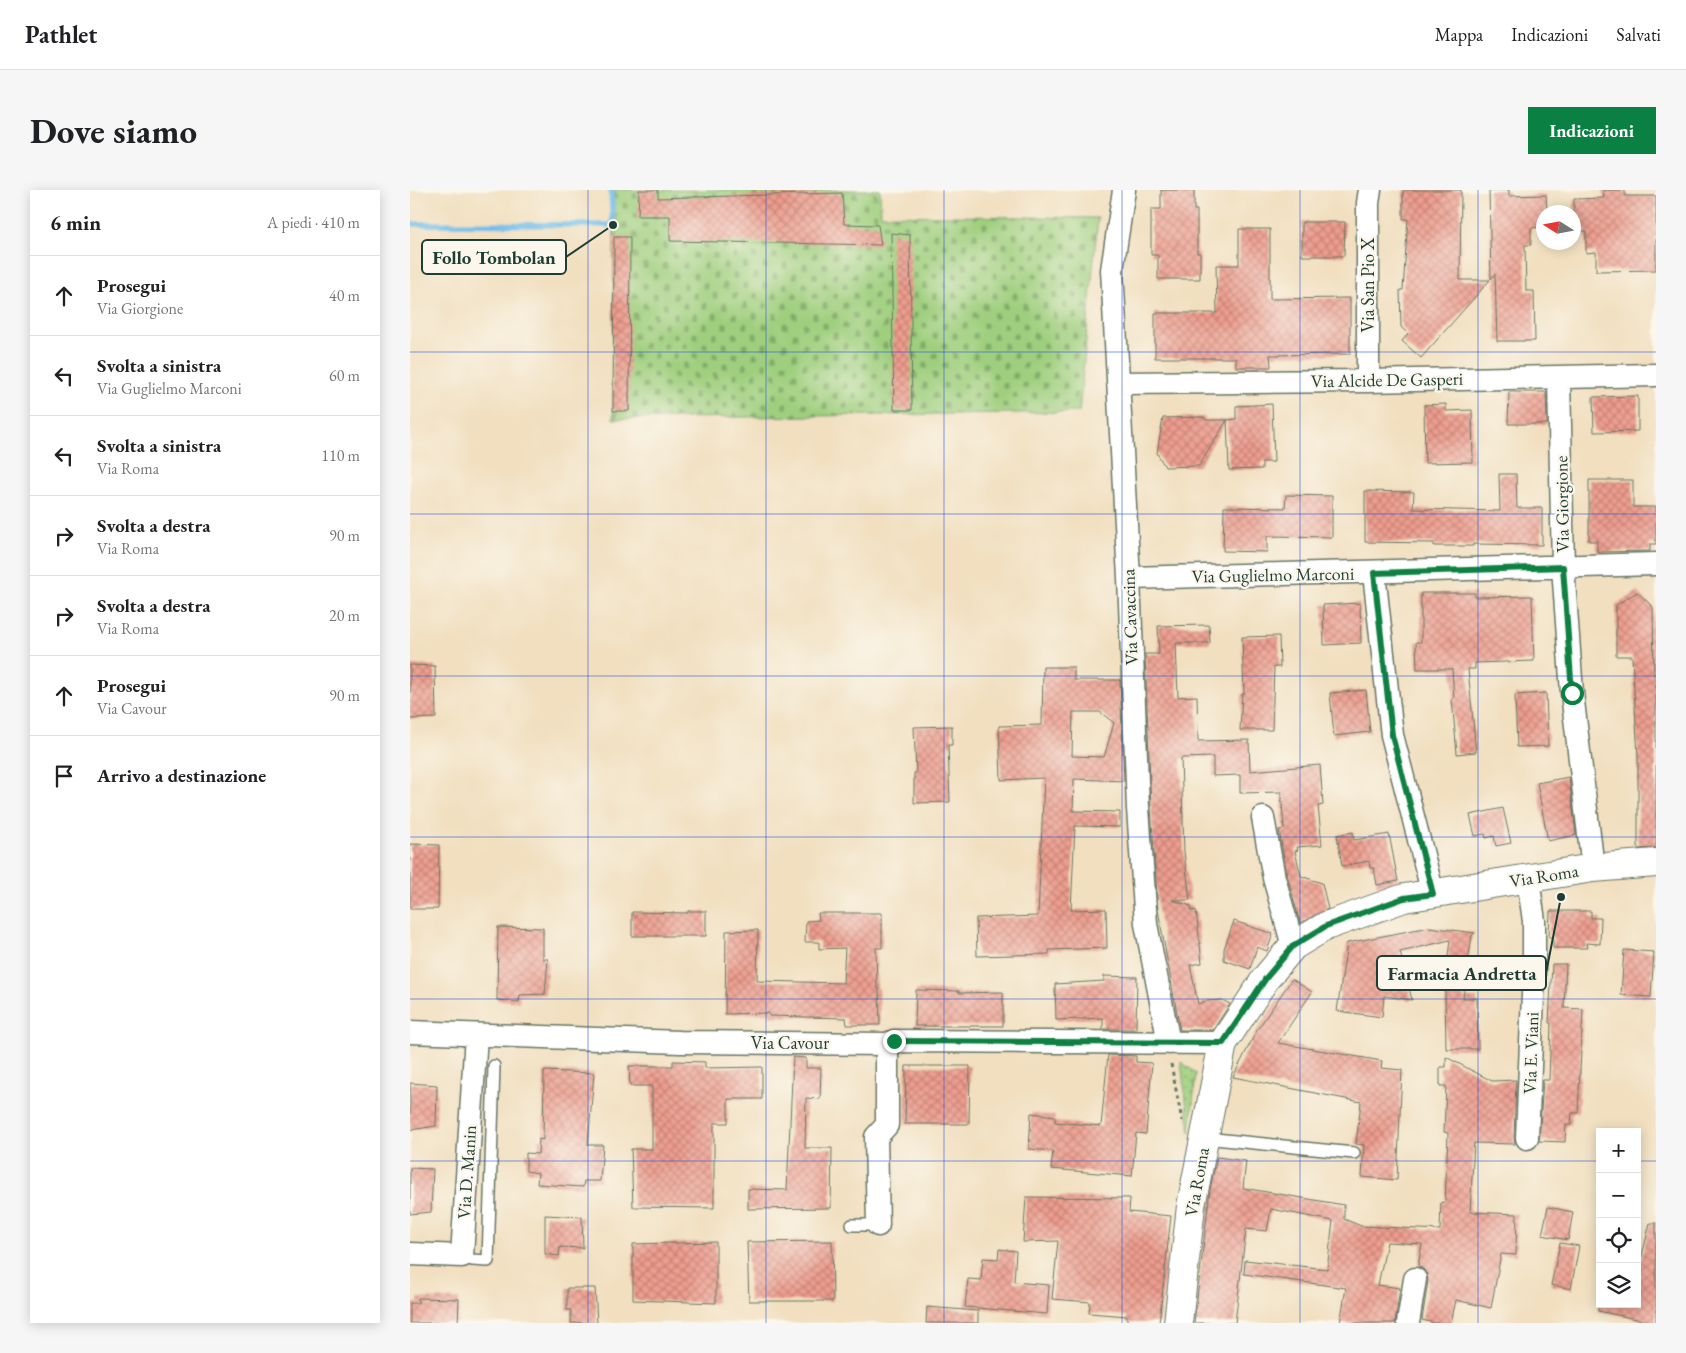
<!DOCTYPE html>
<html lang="it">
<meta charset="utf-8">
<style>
:root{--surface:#fff;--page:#f6f6f6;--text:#202124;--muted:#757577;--line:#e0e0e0;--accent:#0b8043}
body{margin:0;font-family:"EB Garamond",serif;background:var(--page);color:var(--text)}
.controls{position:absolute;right:15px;bottom:15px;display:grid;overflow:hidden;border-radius:0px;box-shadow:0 2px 12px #0003}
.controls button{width:45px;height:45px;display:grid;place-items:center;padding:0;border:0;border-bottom:1px solid var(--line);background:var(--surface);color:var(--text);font:25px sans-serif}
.compass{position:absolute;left:1126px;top:15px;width:45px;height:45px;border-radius:50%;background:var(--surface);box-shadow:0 2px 12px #0003;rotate:281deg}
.stop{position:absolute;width:15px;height:15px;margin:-11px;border:4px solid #0b8043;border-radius:50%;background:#fff}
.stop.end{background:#0b8043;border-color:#fff;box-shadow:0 1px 5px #0008}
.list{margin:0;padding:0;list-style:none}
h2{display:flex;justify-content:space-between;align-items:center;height:65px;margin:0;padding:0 20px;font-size:21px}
h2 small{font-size:16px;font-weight:400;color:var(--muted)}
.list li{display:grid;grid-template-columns:32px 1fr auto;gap:15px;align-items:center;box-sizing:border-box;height:80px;padding:0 20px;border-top:1px solid var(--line)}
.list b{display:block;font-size:19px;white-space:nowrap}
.list p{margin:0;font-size:16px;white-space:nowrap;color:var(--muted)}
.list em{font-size:16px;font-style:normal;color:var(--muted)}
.icon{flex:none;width:28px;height:28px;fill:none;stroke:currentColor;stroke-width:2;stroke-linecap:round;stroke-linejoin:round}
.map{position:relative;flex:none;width:1246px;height:1133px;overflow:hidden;border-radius:0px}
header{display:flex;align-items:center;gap:30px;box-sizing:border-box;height:70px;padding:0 25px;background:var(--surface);border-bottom:1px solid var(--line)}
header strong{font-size:24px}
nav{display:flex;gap:28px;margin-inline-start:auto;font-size:18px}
.intro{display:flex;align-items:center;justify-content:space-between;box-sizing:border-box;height:120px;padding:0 30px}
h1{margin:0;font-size:35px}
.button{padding:12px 22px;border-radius:0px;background:var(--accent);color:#fff;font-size:18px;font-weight:700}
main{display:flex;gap:30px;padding:0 30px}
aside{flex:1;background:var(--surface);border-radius:0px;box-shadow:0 2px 12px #0003}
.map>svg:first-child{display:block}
.grass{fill:url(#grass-dots);stroke:#5f8659}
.cemetery{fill:url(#cemetery-stones);stroke:#5f8659}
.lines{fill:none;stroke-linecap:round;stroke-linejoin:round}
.stream{stroke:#6fbce9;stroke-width:5.5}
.building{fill:url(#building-cross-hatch);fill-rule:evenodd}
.service-casing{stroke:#687665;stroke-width:14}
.minor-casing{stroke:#687665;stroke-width:25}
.secondary-casing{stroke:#687665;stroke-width:30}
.path{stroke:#687665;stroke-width:3;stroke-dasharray:4 4;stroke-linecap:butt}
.service{stroke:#fff;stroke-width:11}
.minor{stroke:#fff;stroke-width:22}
.secondary{stroke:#fff;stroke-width:28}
.route{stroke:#0b8043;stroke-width:6}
.grid{fill:none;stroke:#1d4ed8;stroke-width:1;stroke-opacity:0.55}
.labels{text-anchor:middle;stroke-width:4.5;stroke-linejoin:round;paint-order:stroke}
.street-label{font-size:18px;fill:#1f3d34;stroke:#fbf7ec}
.leader{fill:none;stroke:#1f3d34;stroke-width:2}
.callout-dot{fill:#1f3d34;stroke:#fbf7ec;stroke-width:2}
.callout{fill:#fbf7ec;stroke:#1f3d34;stroke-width:2}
.callout-label{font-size:19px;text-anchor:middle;font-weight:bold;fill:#1f3d34}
</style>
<header>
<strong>Pathlet</strong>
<nav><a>Mappa</a><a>Indicazioni</a><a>Salvati</a></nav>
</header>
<div class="intro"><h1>Dove siamo</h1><a class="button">Indicazioni</a></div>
<main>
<aside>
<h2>6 min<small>A piedi · 410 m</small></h2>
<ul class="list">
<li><svg class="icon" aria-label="ahead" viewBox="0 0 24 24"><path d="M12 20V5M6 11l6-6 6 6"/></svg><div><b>Prosegui</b><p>Via Giorgione</p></div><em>40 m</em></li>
<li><svg class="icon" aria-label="left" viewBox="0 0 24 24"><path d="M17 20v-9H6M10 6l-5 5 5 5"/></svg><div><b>Svolta a sinistra</b><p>Via Guglielmo Marconi</p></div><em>60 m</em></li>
<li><svg class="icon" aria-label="left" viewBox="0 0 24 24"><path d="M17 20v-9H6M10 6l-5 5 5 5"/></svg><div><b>Svolta a sinistra</b><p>Via Roma</p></div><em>110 m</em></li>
<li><svg class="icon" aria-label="right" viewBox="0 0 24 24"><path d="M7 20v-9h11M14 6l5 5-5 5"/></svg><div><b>Svolta a destra</b><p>Via Roma</p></div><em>90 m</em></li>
<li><svg class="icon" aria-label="right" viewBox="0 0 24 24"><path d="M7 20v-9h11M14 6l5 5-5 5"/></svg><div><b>Svolta a destra</b><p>Via Roma</p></div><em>20 m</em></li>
<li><svg class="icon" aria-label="ahead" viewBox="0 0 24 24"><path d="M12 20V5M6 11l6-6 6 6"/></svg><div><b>Prosegui</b><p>Via Cavour</p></div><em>90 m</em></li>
<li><svg class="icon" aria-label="arrive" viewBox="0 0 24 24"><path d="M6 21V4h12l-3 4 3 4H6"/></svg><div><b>Arrivo a destinazione</b></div></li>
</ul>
</aside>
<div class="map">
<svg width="1246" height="1133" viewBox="0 0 1246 1133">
<defs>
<pattern id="grass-dots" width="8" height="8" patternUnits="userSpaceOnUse" patternTransform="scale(1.25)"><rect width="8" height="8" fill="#9fcf7e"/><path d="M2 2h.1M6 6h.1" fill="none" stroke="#81a968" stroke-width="1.8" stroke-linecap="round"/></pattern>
<pattern id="cemetery-stones" width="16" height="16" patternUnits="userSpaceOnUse" patternTransform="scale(1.25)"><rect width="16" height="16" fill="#9fcf7e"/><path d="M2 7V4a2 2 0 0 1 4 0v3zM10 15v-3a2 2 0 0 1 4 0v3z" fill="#81a968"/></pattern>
<pattern id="building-cross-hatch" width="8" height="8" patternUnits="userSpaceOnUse" patternTransform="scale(1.25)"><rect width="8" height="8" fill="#ee9d8e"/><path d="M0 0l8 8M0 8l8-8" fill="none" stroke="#c08175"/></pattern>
</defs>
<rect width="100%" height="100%" fill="#fbf7ec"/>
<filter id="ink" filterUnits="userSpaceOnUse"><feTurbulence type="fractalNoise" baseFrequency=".02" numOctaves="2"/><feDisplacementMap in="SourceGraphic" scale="10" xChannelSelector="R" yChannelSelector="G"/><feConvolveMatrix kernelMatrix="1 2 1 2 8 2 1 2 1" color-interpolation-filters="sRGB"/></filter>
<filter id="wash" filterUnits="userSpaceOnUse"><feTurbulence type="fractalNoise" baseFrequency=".0096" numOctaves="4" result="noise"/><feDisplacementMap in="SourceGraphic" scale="20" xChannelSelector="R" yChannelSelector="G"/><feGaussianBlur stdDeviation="1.12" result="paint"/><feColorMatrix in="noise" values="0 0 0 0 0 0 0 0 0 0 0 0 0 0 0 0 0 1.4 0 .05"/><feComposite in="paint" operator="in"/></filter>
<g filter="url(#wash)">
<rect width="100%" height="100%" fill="#f1dfbf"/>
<path class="grass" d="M 771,872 L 786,883 L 780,943 Z"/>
<path class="cemetery" d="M 204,0 L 470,0 L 471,25 L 688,28 L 669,222 L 203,229 Z"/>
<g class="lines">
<path class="stream" d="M 0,34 L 203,35 L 201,0"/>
</g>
<g id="blocks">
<path class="building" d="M 229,0 L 248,0 L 248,8 L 432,3 L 434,34 L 468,35 L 471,55 L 260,51 L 260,26 L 228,26 Z
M 751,0 L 784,0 L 784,20 L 787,20 L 787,63 L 790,63 L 790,89 L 748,89 L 748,65 L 741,65 L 741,19 L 751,19 Z
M 993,0 L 1051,0 L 1050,90 L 1080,90 L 1011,168 L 992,151 L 998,144 L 991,137 L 990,100 L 993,100 L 998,29 L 993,29 Z
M 1079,0 L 1099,0 L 1099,6 L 1136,5 L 1137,22 L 1134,22 L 1134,37 L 1121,38 L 1121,55 L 1115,55 L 1116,101 L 1124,101 L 1125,151 L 1087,151 L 1085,84 L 1081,89 Z
M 1193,0 L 1215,0 L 1215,6 L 1246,6 L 1246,80 L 1186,81 L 1186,62 L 1176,63 L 1176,41 L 1164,41 L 1164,9 L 1194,8 Z
M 892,32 L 935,32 L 934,66 L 892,66 Z
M 829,39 L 860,39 L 860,109 L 940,108 L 940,164 L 860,165 L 861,177 L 826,177 L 826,168 L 745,168 L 745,123 L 807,123 L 806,75 L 829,75 Z
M 481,43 L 500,45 L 502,220 L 484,220 Z
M 204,47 L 220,47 L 219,221 L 203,221 Z
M 1099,202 L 1136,202 L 1137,234 L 1098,234 Z
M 1228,206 L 1228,241 L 1184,242 L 1183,207 Z
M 862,214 L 864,272 L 852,272 L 852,279 L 819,280 L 817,230 L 826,229 L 826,216 Z
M 1036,214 L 1036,221 L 1062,220 L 1063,272 L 1015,273 L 1014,215 Z
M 794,227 L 796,230 L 817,230 L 789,276 L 755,277 L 747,263 L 753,228 Z
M 1089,284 L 1106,284 L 1107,318 L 1132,318 L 1132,355 L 1063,354 L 1063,356 L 1024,356 L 1024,353 L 955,352 L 955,301 L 1004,302 L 1003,319 L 1090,321 Z
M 1179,290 L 1223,290 L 1223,317 L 1246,317 L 1246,354 L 1240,354 L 1240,361 L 1187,362 L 1187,351 L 1179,351 Z
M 876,305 L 922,306 L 922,347 L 857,346 L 857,362 L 813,361 L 814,317 L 875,318 Z
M 1227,402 L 1243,417 L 1244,485 L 1246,485 L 1246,658 L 1228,659 L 1228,566 L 1222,466 L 1206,466 L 1206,415 Z
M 1011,403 L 1065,403 L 1065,407 L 1122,406 L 1124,471 L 1065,473 L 1065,479 L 1058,479 L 1066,562 L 1047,564 L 1042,509 L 1044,508 L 1042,479 L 1007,479 L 1006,452 L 1011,452 Z
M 950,413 L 951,453 L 914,455 L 913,415 Z
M 799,435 L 800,453 L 766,453 L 768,507 L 787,506 L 788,551 L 839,550 L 840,581 L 910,575 L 913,615 L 908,616 L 912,655 L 887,657 L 888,660 L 885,661 L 891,686 L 912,693 L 918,719 L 890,733 L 877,685 L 869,640 L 874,639 L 871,602 L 830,603 L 830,585 L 803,586 L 803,567 L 771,568 L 774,662 L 780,710 L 762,710 L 781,716 L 781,721 L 786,720 L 792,773 L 780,775 L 788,814 L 796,811 L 812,810 L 820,814 L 803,840 L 770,840 L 748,720 L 741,617 L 735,464 L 749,464 L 748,436 Z
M 869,446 L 870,477 L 864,477 L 862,540 L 830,540 L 832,504 L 834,504 L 832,447 Z
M 0,475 L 25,476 L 26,528 L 0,529 Z
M 633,477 L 664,477 L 664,490 L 710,490 L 714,591 L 664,589 L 663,621 L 710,622 L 710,637 L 665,636 L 661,720 L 696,719 L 697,758 L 639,760 L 639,764 L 567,766 L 566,728 L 628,726 L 634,588 L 591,590 L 589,536 L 632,535 ZM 663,522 L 690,522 L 704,533 L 694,567 L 662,566 Z
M 956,500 L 960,542 L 924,546 L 920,503 Z
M 1136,503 L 1138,556 L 1107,557 L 1105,505 Z
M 542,536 L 542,555 L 538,555 L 540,612 L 504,613 L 504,583 L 506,583 L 504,537 Z
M 1159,587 L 1166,645 L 1138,651 L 1127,593 Z
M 1093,618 L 1101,653 L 1086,656 L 1084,646 L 1076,648 L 1075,644 L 1065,646 L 1060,625 Z
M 943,642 L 944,650 L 979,644 L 988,691 L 967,695 L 964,678 L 960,678 L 959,671 L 932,676 L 927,645 Z
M 0,654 L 29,655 L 28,719 L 0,719 Z
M 278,721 L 296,721 L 296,746 L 222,746 L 222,722 L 278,723 Z
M 1140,721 L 1181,721 L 1181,728 L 1191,728 L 1190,754 L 1176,753 L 1177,758 L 1143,758 L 1143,747 L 1139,747 Z
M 408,723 L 472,723 L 472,758 L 466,758 L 467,798 L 469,798 L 470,835 L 437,835 L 436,828 L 359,826 L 359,823 L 315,824 L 316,741 L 348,740 L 347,791 L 433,793 L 435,758 L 409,759 L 409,752 L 395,752 L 396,731 L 409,730 Z
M 824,731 L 863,744 L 857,761 L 847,757 L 840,779 L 814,770 L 814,759 Z
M 88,737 L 133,738 L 133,769 L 138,769 L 135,804 L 110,805 L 109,812 L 87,810 Z
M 1019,737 L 1065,743 L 1062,745 L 1053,808 L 1067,808 L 1068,859 L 1036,859 L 1035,799 L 1034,799 L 1040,750 L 990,762 L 1002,810 L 974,806 L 972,827 L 927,821 L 937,753 Z
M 1214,760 L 1244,762 L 1241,807 L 1211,805 Z
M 1142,774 L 1156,774 L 1154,818 L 1173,819 L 1168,923 L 1162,923 L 1161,935 L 1156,935 L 1155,952 L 1129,951 L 1133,890 L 1139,890 L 1141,833 L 1139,833 Z
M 694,786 L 727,787 L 726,839 L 693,839 L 693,828 L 646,830 L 645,794 L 694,791 Z
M 882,789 L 902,802 L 868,853 L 972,871 L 971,878 L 992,880 L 987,990 L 952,987 L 954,955 L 946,954 L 951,912 L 823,887 L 847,840 Z
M 506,800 L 549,801 L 549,803 L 593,802 L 593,836 L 505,836 Z
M 698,865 L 726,866 L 726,872 L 742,873 L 736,944 L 726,943 L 722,986 L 641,979 L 643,961 L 619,959 L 621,923 L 645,926 L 645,932 L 691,936 Z
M 383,867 L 396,868 L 396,878 L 411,878 L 410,909 L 396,908 L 395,958 L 422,958 L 421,1018 L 338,1019 L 338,999 L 377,1000 Z
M 1036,867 L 1082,891 L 1106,890 L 1104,947 L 1105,954 L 1064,953 L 1060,1022 L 1107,1024 L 1106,1065 L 1091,1064 L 1081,1118 L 1046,1110 L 1041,1133 L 1025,1133 L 1012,1130 L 1018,1091 L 1017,1084 L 1013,1079 L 1008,1076 L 1012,1054 L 977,1052 L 968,1095 L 990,1098 L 985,1133 L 930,1133 L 936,1098 L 834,1084 L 835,1070 L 917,1079 L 923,1031 L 861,1019 L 857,1041 L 836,1039 L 825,1133 L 784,1133 L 800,1000 L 807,967 L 836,971 L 833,998 L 934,1015 L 934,1029 L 951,1036 L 1030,1040 L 1031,1012 L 1035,1013 L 1038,943 L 1034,942 L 1036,896 L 1030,896 L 1030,877 L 1036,877 Z
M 263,871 L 295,872 L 295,878 L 352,877 L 352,909 L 318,909 L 318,933 L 304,933 L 304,1018 L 223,1017 L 221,959 L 242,959 L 242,896 L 220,896 L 219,876 L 263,876 Z
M 496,876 L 560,876 L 559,934 L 495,934 Z
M 134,881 L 184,883 L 178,955 L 193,955 L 190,991 L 174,991 L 173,997 L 127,994 L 128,983 L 116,981 L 116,963 L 128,964 L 129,949 L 133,950 Z
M 0,893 L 27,895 L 26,936 L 0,940 Z
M 0,978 L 23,979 L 21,1022 L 0,1024 Z
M 616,1007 L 720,1008 L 719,1022 L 761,1026 L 749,1133 L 717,1133 L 717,1126 L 679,1123 L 680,1112 L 642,1109 L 648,1051 L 613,1052 Z
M 1138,1017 L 1163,1022 L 1158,1050 L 1132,1045 Z
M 135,1025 L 172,1027 L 173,1058 L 150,1057 L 149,1066 L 135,1064 Z
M 1240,1033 L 1246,1033 L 1246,1133 L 1188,1121 L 1188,1114 L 1227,1114 L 1227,1086 Z
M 422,1051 L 423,1111 L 339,1111 L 337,1052 Z
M 306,1052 L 306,1113 L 223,1110 L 223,1054 Z
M 1150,1053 L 1169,1056 L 1161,1099 L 1141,1095 Z
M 589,1059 L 606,1061 L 604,1092 L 639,1095 L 637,1124 L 555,1117 L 558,1089 L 571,1090 L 573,1068 L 588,1069 Z
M 157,1098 L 185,1098 L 187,1133 L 161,1133 L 161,1120 L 157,1120 Z
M 8,1108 L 49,1109 L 48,1133 L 0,1133 L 0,1113 L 8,1113 Z
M 517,1117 L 568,1121 L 568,1133 L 516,1133 Z"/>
</g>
</g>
<g filter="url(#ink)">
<use href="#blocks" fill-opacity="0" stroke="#687665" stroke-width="1"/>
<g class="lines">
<defs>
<path id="service" d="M 795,948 L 944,963
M 442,1035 L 468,1035
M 52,1066 L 62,1070 L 78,1071 L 84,876"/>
<path id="minor" d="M 714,0 L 702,80 L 719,388 L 728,618 L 736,734 L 759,853
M 1149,188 L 1153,377 L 1162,503 L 1183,678
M 958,191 L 958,13 L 960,0
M 708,193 L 958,191 L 1246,185
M 964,383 L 982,545 L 1023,704
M 719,388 L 1246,374
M 853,628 L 864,688 L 883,756
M 0,842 L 270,852 L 477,854 L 484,851 L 813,853
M 1117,948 L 1124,781 L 1124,731 L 1118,689
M 468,1035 L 466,947 L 477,935 L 477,854
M 0,1064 L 52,1066 L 66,845
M 998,1133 L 1005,1089"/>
<path id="secondary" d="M 768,1133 L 781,1016 L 813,853 L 856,788 L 883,756 L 916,736 L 994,708 L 1183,678 L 1246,673"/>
</defs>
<use href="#service" class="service-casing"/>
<use href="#minor" class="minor-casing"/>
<use href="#secondary" class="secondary-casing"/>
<path class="path" d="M 761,874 L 772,931"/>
<use href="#service" class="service"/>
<use href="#minor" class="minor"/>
<use href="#secondary" class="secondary"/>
</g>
</g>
<g class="lines" filter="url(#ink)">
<path class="route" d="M 484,851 L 813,853 L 856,788 L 883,756 L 916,736 L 994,708 L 1023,704 L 982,545 L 964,383 L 1153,377 L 1162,503"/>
</g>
<path class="grid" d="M 178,0 L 178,1133M 356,0 L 356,1133M 534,0 L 534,1133M 712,0 L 712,1133M 890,0 L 890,1133M 1068,0 L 1068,1133M 0,162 L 1246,162M 0,324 L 1246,324M 0,486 L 1246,486M 0,647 L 1246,647M 0,809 L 1246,809M 0,971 L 1190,971M 1227,971 L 1246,971"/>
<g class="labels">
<g class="street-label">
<text transform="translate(958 95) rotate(-90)" y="6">Via San Pio X</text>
<text transform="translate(977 190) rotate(-1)" y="6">Via Alcide De Gasperi</text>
<text transform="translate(1152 314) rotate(-91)" y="6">Via Giorgione</text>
<text transform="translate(863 385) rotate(-1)" y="6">Via Guglielmo Marconi</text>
<text transform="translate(720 427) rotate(-92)" y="6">Via Cavaccina</text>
<text transform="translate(1134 686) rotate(-9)" y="6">Via Roma</text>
<text x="380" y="859">Via Cavour</text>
<text transform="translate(1121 863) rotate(-88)" y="6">Via E. Viani</text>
<text transform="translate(57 982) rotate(-86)" y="6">Via D. Manin</text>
<text transform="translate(787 992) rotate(-80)" y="6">Via Roma</text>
</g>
</g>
<path class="leader" d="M203 35L156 67M1151 707L1136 783"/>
<g class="callout-dot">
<circle cx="203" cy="35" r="5"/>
<circle cx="1151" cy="707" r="5"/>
</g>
<g class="callout">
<rect x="12" y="50" width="144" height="34" rx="5"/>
<rect x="967" y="766" width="169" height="34" rx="5"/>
</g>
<g class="callout-label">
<text x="84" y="74">Follo Tombolan</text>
<text x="1052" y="790">Farmacia Andretta</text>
</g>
</svg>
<div class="controls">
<button>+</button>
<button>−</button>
<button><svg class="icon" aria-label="locate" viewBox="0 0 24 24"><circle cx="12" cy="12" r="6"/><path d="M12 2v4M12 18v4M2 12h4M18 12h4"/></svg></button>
<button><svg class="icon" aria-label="layers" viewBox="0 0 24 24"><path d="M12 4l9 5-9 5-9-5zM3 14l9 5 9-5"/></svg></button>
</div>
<svg class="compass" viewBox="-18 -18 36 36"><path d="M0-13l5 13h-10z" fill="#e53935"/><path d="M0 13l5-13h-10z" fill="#757577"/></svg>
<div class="stop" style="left:1162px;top:503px"></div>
<div class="stop end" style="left:484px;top:851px"></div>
</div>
</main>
